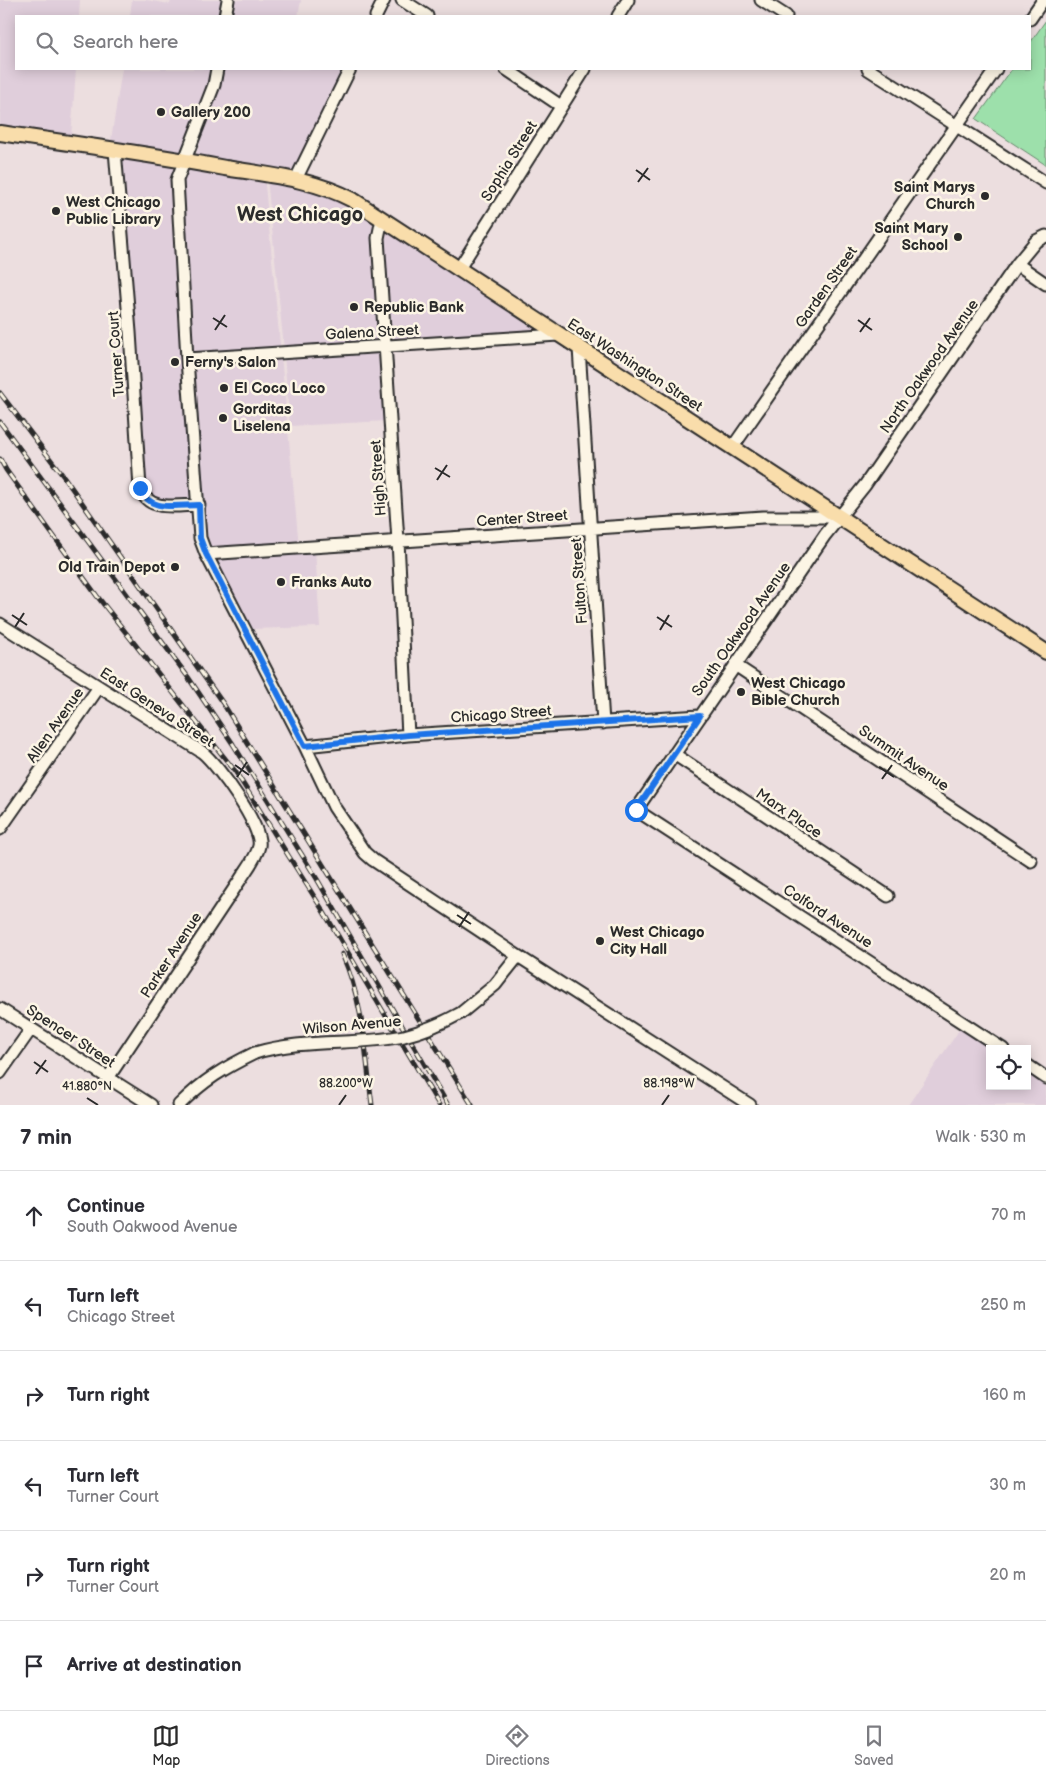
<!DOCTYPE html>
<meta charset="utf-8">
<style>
:root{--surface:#fff;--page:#f7f7f7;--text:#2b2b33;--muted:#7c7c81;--line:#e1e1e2;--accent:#2b2b2b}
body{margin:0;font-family:"Balsamiq Sans",sans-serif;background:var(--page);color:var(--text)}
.controls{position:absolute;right:15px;bottom:15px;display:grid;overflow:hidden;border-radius:0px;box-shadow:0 2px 12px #0003}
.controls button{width:45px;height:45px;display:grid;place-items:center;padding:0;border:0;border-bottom:1px solid var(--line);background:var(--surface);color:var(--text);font:25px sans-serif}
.stop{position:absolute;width:15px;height:15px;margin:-11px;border:4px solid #1a73e8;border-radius:50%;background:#fff}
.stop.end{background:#1a73e8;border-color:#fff;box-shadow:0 1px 5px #0008}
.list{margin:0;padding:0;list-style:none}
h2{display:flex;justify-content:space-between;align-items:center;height:65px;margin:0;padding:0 20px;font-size:21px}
h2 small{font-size:16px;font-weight:400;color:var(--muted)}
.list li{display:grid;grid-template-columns:32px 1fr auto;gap:15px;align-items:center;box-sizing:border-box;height:90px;padding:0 20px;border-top:1px solid var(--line)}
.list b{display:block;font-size:19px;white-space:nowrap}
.list p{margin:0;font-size:16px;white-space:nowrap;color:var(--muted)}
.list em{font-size:16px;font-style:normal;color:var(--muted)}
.icon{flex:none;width:28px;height:28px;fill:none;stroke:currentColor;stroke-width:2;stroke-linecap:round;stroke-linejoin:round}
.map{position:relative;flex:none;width:1046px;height:1105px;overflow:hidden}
.search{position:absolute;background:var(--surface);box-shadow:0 2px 12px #0003;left:15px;right:15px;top:15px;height:55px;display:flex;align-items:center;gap:12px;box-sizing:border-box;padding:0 18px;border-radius:0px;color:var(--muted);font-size:19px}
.sheet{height:605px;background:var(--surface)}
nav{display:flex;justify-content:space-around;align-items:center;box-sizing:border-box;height:70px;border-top:1px solid var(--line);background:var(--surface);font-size:14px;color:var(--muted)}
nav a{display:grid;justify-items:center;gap:2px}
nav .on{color:var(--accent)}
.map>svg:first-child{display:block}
.built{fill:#e0cedb}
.green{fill:#9de0ab;stroke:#64866b}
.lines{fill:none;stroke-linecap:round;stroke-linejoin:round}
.minor-casing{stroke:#2b2b2b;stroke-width:15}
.major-casing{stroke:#2b2b2b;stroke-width:18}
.minor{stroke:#fcf5e5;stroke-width:11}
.major{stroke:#f9ddab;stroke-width:14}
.rail-casing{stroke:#2b2b2b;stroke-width:5}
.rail{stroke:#fcf5e5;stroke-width:3;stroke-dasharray:9;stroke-linecap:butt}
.minor-bridge-casing{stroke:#2b2b2b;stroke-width:15;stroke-linecap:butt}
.minor-bridge{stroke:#fcf5e5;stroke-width:11}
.route{stroke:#1a73e8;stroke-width:6}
.ticks{fill:none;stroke:#2b2b2b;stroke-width:2}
.poi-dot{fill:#2b2b2b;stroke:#fcf5e5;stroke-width:2}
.labels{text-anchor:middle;stroke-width:5;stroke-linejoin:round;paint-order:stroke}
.poi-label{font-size:15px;font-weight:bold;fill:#2b2b2b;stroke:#fcf5e5;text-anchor:start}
.street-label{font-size:15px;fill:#2b2b2b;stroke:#fcf5e5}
.district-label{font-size:20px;font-weight:bold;fill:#2b2b2b;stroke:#fcf5e5}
.ticks-label{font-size:12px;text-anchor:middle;fill:#2b2b2b;stroke:#fcf5e5;stroke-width:5;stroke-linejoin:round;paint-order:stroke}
</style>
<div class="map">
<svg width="1046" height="1105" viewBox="0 0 1046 1105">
<rect width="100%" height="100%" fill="#ecdedf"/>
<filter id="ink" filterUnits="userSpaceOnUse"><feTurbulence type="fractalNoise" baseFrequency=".02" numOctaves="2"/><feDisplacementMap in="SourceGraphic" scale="10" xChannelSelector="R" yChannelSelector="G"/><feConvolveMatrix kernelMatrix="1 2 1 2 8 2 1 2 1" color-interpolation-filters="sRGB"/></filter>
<g filter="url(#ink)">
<path class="built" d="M 0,0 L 80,0 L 79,16 L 16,16 L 16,69 L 76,69 L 71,137 L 0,127 Z
M 132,0 L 146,0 L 170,4 L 171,0 L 226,0 L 223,16 L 130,16 Z
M 232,0 L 301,0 L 298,16 L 229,16 Z
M 122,69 L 214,69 L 188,158 L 110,146 Z
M 220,69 L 348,69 L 294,176 L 195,159 L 217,86 Z
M 118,150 L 264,174 L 299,547 L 206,554 L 199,505 L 158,506 L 143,496 Z
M 267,178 L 340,196 L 379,221 L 381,345 L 284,349 Z
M 384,224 L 550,333 L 387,343 L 381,241 Z
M 382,349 L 386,421 L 290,426 L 284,355 Z
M 315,549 L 320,627 L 249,629 L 211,557 Z
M 964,1023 L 1004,1049 L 990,1049 L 990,1086 L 1027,1086 L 1027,1063 L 1046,1076 L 1046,1105 L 908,1105 Z"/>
<path class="green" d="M 1046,20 L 1046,165 L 976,119 L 1012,69 L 1030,69 L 1030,43 Z"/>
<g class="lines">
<defs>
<path id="minor" d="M 402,0 L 427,16
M 761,0 L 786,16
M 225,16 L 228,0
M 376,16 L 384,0
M 618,16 L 628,0
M 1030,19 L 1043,0
M 217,69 L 214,85 L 177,180 L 187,359 L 200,538 L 206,554 L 305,746 L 334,807 L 365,853 L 373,860 L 518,956 L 750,1105
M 506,69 L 561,106
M 868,69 L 1046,183
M 115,150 L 130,332 L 140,488 C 148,513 177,505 199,505
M 296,179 L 350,69
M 382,219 L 378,238 L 398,541 L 408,735
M 1017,264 L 1046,284
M 458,270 L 585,69
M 579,348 L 603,723
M 187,359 L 558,335
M 732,448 L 996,69
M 206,554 L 763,517 L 840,517
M 0,624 L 202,752 C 218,765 263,827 259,846 C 257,857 246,870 240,880 L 108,1078
M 735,665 L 1031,861
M 305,746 L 408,735 L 700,716
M 674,754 L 888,896
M 0,829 L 99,687
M 0,1009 L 151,1105
M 461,1013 L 495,985 L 518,956
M 1003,1049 L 636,810 L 825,535 L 865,485 L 1017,264 L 1036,241 L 1046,236
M 1027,1065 L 1046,1078
M 0,1073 L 31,1029
M 179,1105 C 204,1080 224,1068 255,1053"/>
<path id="major" d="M 0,133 C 75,144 150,154 225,168 C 269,175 313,179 353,200 L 1046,652"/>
</defs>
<use href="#minor" class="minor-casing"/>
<use href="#major" class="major-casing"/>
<use href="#minor" class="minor"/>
<use href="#major" class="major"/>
<defs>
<path id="rail" d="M 0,393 L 64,477 L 224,705 L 472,1105
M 0,422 L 188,677 L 233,744 L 317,879 L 448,1105
M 0,459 L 6,470 L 97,596 L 235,771 L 322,909 L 439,1105
M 342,954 C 364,1004 365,1051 372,1105"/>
</defs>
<use href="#rail" class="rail-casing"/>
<use href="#rail" class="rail"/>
<defs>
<path id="minor-bridge" d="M 255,1053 C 304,1038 355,1046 404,1036 C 424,1031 443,1023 461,1013"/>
</defs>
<use href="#minor-bridge" class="minor-bridge-casing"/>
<use href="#minor-bridge" class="minor-bridge"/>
</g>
</g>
<g class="lines" filter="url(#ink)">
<path class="route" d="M 140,488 C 149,513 177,505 199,505 L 200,538 L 206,554 L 305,746 L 408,735 L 700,716 L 636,810"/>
</g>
<path class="ticks" d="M 636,170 L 650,180M 638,182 L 648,168M 213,318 L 227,327M 858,320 L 872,330M 215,330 L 225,315M 860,332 L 870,318M 435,468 L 450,477M 437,480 L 447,465M 12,615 L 27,625M 657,617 L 672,627M 15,627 L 24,613M 660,630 L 669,615M 235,765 L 249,775M 879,767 L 894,777M 237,777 L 247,762M 882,779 L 892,765M 457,915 L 471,924M 459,927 L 469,912M 34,1062 L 48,1072M 36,1074 L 46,1060M 87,1098 L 98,1105M 339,1105 L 346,1095M 662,1105 L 669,1095"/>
<g class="poi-dot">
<circle cx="161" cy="112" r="5"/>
<circle cx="985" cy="196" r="5"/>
<circle cx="56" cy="211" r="5"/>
<circle cx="958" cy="237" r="5"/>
<circle cx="354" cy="307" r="5"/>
<circle cx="175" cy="362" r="5"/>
<circle cx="224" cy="388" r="5"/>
<circle cx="223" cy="418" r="5"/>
<circle cx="175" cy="567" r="5"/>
<circle cx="281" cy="582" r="5"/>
<circle cx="741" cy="692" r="5"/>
<circle cx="600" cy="941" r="5"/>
</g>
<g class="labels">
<g class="poi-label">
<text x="171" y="117">Gallery 200</text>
<text x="975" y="192" text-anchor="end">Saint Marys<tspan x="975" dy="17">Church</tspan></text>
<text x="66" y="207">West Chicago<tspan x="66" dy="17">Public Library</tspan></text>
<text x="948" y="233" text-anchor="end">Saint Mary<tspan x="948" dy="17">School</tspan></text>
<text x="364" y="312">Republic Bank</text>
<text x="185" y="367">Ferny's Salon</text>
<text x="234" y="393">El Coco Loco</text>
<text x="233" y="414">Gorditas<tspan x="233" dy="17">Liselena</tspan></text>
<text x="165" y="572" text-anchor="end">Old Train Depot</text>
<text x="291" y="587">Franks Auto</text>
<text x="751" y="688">West Chicago<tspan x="751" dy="17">Bible Church</tspan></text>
<text x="610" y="937">West Chicago<tspan x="610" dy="17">City Hall</tspan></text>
</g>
<g class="street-label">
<text transform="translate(509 161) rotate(-58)" y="5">Sophia Street</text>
<text transform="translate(826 287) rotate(-55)" y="5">Garden Street</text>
<text transform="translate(372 332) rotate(-3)" y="5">Galena Street</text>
<text transform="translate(116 354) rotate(-94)" y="5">Turner Court</text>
<text transform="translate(635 365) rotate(33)" y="5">East Washington Street</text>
<text transform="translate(929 366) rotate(-55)" y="5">North Oakwood Avenue</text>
<text transform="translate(378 478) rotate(-94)" y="5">High Street</text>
<text transform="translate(522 518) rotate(-4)" y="5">Center Street</text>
<text transform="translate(579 581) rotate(-94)" y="5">Fulton Street</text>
<text transform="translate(741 629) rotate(-55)" y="5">South Oakwood Avenue</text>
<text transform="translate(157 707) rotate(33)" y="5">East Geneva Street</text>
<text transform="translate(501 714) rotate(-4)" y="5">Chicago Street</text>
<text transform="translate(55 725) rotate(-55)" y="5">Allen Avenue</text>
<text transform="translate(904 758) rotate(34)" y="5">Summit Avenue</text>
<text transform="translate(789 813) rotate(34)" y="5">Marx Place</text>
<text transform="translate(828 916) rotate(33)" y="5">Colford Avenue</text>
<text transform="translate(171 955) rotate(-57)" y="5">Parker Avenue</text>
<text transform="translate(352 1025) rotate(-5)" y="5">Wilson Avenue</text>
<text transform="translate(71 1036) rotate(33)" y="5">Spencer Street</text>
</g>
<g class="district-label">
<text x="300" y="221">West Chicago</text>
</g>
</g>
<g class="ticks-label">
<text x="346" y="1087">88.200°W</text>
<text x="669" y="1087">88.198°W</text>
<text x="87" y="1090">41.880°N</text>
</g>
</svg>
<div class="controls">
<button><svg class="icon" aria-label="locate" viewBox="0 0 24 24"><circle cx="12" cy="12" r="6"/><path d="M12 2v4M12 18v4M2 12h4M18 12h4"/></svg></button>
</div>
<div class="stop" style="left:636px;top:810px"></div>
<div class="stop end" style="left:140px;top:488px"></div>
<div class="search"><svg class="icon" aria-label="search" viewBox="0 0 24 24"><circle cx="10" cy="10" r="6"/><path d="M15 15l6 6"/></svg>Search here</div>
</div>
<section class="sheet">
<h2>7 min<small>Walk · 530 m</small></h2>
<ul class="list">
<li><svg class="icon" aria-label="ahead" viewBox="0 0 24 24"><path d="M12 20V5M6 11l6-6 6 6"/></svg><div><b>Continue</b><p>South Oakwood Avenue</p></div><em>70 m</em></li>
<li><svg class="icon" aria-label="left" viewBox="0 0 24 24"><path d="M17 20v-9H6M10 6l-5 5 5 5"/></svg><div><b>Turn left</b><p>Chicago Street</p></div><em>250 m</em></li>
<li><svg class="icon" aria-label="right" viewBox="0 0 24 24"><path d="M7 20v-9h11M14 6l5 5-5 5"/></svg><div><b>Turn right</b></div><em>160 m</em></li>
<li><svg class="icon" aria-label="left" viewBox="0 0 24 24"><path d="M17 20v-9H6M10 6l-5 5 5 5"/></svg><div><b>Turn left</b><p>Turner Court</p></div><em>30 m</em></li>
<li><svg class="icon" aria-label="right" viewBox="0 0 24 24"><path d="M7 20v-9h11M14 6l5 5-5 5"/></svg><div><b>Turn right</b><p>Turner Court</p></div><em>20 m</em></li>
<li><svg class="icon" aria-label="arrive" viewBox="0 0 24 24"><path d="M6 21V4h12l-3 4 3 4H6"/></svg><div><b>Arrive at destination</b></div></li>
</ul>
</section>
<nav>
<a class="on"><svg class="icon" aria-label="map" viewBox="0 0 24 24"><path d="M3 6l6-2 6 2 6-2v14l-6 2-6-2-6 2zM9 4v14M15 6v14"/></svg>Map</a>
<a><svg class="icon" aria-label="directions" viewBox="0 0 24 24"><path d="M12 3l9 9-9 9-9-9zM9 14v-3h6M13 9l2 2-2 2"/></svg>Directions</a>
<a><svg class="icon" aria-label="saved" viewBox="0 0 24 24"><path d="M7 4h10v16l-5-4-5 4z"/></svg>Saved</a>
</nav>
